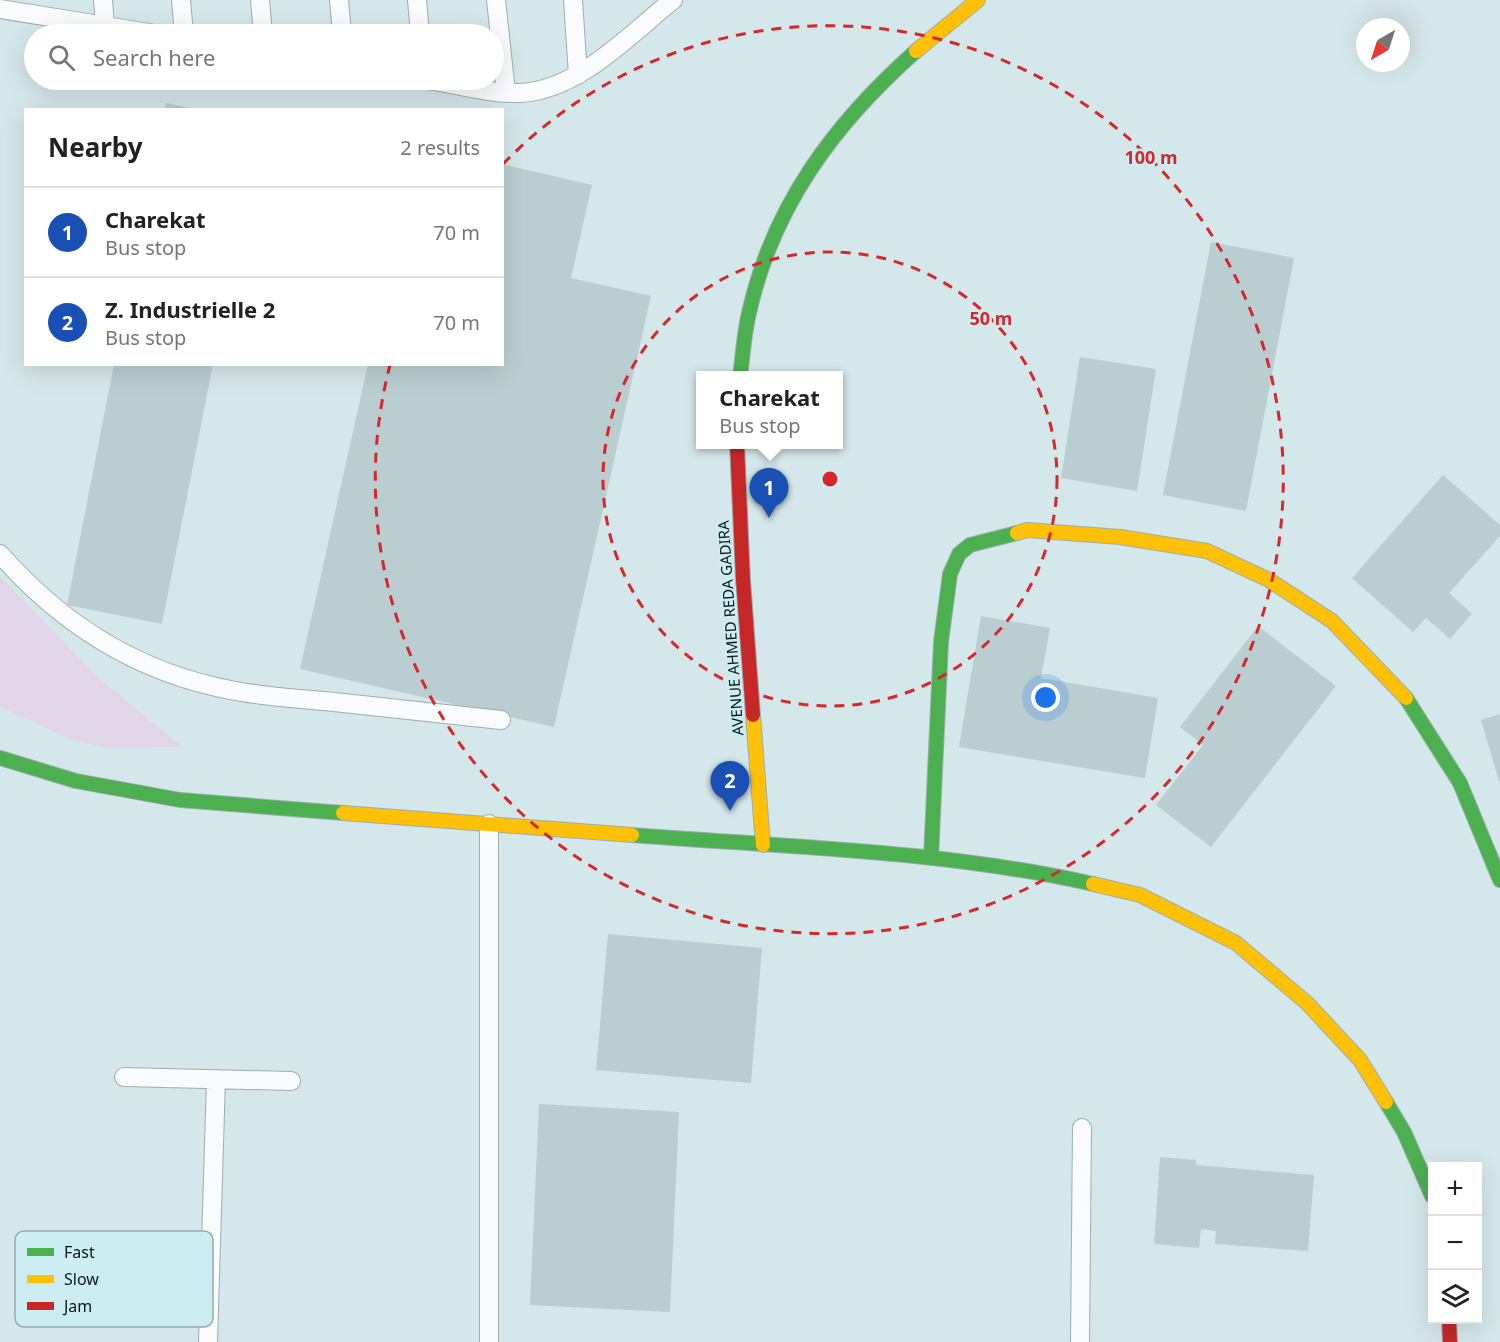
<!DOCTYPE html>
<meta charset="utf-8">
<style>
:root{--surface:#fff;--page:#f2f2f2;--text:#222;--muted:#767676;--line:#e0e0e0;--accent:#0b8043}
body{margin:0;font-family:"Noto Sans",sans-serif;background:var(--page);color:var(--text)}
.controls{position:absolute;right:18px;bottom:18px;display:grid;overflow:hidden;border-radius:0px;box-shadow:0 6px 24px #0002}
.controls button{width:54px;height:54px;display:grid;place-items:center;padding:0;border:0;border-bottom:2px solid var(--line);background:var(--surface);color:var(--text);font:30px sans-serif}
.compass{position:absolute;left:1356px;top:18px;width:54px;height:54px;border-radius:50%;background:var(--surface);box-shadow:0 6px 24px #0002;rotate:219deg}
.you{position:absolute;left:1046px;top:698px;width:21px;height:21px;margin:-15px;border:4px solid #fff;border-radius:50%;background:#1a73e8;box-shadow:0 0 0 9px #1a73e833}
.badge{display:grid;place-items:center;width:39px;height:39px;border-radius:50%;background:var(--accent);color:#fff;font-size:20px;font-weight:700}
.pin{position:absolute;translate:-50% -50px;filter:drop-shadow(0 2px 3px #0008)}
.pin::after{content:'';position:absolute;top:32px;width:21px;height:18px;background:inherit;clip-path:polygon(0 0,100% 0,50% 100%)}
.popup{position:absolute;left:696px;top:371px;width:147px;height:78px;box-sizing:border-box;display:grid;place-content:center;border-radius:0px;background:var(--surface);filter:drop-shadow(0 2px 4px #0005);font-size:20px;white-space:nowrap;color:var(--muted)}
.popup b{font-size:22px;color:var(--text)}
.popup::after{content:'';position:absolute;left:50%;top:100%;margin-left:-12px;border:12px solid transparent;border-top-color:var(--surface)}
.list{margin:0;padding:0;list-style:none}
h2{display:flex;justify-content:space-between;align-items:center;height:78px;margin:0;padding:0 24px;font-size:26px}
h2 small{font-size:20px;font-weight:400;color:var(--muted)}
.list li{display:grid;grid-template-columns:39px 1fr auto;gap:18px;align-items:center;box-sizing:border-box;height:90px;padding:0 24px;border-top:2px solid var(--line)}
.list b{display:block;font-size:22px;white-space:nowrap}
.list p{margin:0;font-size:20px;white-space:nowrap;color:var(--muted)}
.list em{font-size:20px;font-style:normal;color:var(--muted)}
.icon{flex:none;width:33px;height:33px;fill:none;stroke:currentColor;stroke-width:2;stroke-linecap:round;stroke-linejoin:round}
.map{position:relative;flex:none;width:1500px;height:1342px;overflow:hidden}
.search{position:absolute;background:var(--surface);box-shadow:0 6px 24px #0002;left:24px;top:24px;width:480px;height:66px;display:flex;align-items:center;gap:15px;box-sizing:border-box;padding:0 21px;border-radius:33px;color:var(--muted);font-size:22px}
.panel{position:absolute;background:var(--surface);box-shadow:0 6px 24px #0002;left:24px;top:108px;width:480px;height:258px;border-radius:0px}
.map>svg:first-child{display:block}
.green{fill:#e1d5e7}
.building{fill:#baced1}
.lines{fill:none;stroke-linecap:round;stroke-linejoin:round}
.lane-casing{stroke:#9eadaf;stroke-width:20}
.fast-casing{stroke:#9eadaf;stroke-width:16}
.slow-casing{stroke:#9eadaf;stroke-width:16}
.jam-casing{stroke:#9eadaf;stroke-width:16}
.lane{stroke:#f9fbfc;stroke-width:18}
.fast{stroke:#4caf50;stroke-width:14}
.slow{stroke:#ffc107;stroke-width:14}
.jam{stroke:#c62828;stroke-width:14}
.ring{fill:none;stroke:#d62828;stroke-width:3;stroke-dasharray:10 8}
.labels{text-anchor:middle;stroke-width:5;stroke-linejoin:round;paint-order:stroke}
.street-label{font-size:15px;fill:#091617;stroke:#ccedf2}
.key{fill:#ccedf2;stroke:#92acb0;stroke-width:1.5}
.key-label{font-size:16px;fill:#091617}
.centre{fill:#d62828;stroke:#ccedf2;stroke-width:3}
.ring-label{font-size:18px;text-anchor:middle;font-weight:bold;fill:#d62828;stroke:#ccedf2;stroke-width:5;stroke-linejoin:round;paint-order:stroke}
</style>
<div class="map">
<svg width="1500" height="1342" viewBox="0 0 1500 1342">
<rect width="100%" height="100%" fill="#d4e7ea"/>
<path class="green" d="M 0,577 L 102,681 L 182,747 L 108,748 L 70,739 L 0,706 Z"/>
<path class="building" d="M 166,103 L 191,108 L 191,110 L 165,110 Z
M 502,164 L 592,185 L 571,278 L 651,296 L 554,727 L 300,669 L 368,364 L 502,364 Z
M 1211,242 L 1294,258 L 1246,511 L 1163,495 Z
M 1080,357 L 1156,369 L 1137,491 L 1061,478 Z
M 114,364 L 213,364 L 162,624 L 67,605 Z
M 1443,475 L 1500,525 L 1500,536 L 1449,593 L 1472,614 L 1450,639 L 1426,618 L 1413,632 L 1352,578 Z
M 981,616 L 1050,628 L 1041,678 L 1158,698 L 1145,778 L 959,747 Z
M 1258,626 L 1336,686 L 1211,847 L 1156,805 L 1203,745 L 1180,727 Z
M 1500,714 L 1500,781 L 1499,781 L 1481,720 Z
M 608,934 L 762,948 L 751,1083 L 596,1070 Z
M 539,1104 L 679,1112 L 670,1312 L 530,1305 Z
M 1160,1157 L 1196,1160 L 1196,1165 L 1314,1175 L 1308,1251 L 1215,1244 L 1216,1231 L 1201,1229 L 1199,1248 L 1154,1244 Z"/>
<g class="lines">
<defs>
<path id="lane" d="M 103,0 L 105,26
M 181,0 L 184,34
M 260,0 L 263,34
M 339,0 L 342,34
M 417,0 L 420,34
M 496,0 L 506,92
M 573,0 L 578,75
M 0,9 L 155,34
M 428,80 C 457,84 489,94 519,93 C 578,91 629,35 673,0
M 0,554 C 57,619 128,666 212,686 C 252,696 293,698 334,702 C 390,708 445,714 501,720
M 489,824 L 489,1342
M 124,1077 L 291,1081
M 208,1342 L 216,1079
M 1080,1342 L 1082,1128"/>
<path id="fast" d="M 740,376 C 743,355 744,333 749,313 C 773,205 835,123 916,51
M 1406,698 L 1460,783 L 1500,880
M 0,758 L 76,781 L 180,800 L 343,813
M 632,835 C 785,847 943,850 1093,884
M 931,858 L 941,642 L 950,574 L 959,554 L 970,545 L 1017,533
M 1386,1102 L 1404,1132 L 1432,1196"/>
<path id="slow" d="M 916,51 L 978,0
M 1017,533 L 1027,530 L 1120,537 L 1207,551 L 1269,580 L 1332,621 L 1406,698
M 753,715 L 763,845
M 343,813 L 632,835
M 1093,884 L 1140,895 L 1236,943 L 1307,1003 L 1360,1060 L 1386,1102"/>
<path id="jam" d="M 737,444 L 743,580 L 753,715
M 1449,1320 L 1450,1342"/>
</defs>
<use href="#lane" class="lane-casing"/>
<use href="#fast" class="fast-casing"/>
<use href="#slow" class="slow-casing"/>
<use href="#jam" class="jam-casing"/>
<use href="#lane" class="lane"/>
<use href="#fast" class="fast"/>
<use href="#slow" class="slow"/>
<use href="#jam" class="jam"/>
</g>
<g class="ring">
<circle cx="830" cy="479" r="227"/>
<path d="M503 164A454 454 0 1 1 390 365"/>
</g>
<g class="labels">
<g class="street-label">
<text transform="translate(731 628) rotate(-94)" y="5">AVENUE AHMED REDA GADIRA</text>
</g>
</g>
<rect x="15" y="1231" width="198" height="96" rx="9" class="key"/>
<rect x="27" y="1248" width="27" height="8" fill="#4caf50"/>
<rect x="27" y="1275" width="27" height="8" fill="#ffc107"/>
<rect x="27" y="1302" width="27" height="8" fill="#c62828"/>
<g class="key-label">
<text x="64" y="1258">Fast</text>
<text x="64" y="1285">Slow</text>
<text x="64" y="1312">Jam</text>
</g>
<circle cx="830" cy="479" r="9" class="centre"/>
<g class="ring-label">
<text x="1151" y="164">100 m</text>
<text x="991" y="325">50 m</text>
</g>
</svg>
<div class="controls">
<button>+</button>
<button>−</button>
<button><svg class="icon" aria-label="layers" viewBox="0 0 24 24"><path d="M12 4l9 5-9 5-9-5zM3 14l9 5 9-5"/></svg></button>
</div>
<svg class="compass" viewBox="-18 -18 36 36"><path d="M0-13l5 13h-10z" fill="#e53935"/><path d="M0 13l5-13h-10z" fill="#767676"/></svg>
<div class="you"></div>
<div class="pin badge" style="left:769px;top:518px;background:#1a4fb4">1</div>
<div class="popup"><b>Charekat</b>Bus stop</div>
<div class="pin badge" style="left:730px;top:811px;background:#1a4fb4">2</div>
<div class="search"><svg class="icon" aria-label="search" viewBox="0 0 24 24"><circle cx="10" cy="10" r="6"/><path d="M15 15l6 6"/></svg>Search here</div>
<section class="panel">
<h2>Nearby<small>2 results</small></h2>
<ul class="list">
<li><span class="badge" style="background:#1a4fb4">1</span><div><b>Charekat</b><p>Bus stop</p></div><em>70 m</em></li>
<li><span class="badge" style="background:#1a4fb4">2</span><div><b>Z. Industrielle 2</b><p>Bus stop</p></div><em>70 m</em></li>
</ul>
</section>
</div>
